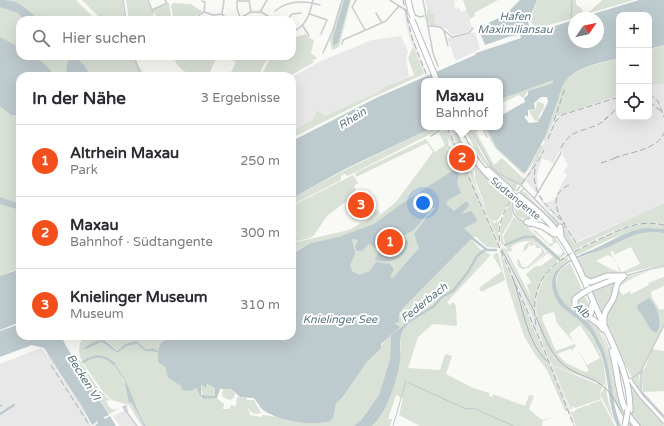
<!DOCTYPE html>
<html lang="de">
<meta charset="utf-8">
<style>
:root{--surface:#fff;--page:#f2f2f3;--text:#2b2b33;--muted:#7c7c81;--line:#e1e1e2;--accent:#f24f1d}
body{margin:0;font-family:"Varela Round",sans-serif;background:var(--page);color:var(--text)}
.controls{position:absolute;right:12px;top:12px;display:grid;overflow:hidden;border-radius:8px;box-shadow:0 4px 16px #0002}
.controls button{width:36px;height:36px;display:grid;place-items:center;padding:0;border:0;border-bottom:1px solid var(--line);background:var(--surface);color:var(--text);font:20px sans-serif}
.compass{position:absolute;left:568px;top:12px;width:36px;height:36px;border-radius:50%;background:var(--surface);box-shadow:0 4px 16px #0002;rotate:56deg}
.you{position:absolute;left:423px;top:203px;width:14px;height:14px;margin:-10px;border:3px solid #fff;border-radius:50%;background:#1a73e8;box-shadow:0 0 0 6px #1a73e833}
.badge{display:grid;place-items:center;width:26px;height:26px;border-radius:50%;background:var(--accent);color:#fff;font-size:13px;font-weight:700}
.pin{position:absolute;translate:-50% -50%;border:2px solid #fff;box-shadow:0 1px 4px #0006}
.popup{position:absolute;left:421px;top:78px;width:82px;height:52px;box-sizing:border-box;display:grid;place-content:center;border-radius:8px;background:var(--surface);filter:drop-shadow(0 1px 3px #0005);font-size:13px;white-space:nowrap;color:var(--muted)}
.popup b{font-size:15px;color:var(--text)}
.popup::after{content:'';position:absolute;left:50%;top:100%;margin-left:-8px;border:8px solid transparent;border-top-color:var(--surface)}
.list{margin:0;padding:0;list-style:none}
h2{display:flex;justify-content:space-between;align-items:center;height:52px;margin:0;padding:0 16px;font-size:17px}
h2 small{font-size:13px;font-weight:400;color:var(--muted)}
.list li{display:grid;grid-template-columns:26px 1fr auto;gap:12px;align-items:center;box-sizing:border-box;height:72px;padding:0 16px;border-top:1px solid var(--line)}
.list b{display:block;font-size:15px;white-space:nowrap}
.list p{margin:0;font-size:13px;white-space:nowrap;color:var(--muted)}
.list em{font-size:13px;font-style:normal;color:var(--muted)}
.icon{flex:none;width:22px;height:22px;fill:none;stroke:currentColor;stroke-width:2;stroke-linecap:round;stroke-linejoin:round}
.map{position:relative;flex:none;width:664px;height:426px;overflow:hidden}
.search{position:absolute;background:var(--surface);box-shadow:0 4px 16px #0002;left:16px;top:16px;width:280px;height:44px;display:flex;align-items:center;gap:10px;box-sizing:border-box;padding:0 14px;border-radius:12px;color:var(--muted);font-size:15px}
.panel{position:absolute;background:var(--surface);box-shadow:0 4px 16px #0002;left:16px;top:72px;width:280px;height:268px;border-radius:12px}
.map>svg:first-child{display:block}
.built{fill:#e7e8e7;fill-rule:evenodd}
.green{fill:#dae1d7;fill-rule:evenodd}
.water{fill:#bdcace;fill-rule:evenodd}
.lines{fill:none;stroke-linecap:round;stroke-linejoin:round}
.stream{stroke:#bdcace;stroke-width:1}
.river{stroke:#bdcace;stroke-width:2.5}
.secondary-casing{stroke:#b8bec3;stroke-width:5}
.highway-casing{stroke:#b8bcc0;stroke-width:7}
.street{stroke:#c8ccd0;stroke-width:1.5}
.secondary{stroke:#fff;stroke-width:3}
.highway{stroke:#fff;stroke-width:5}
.tram{stroke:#a6adb3;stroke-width:1}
.rail{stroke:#a6adb3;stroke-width:1;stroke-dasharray:6 3;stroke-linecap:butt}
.highway-bridge-casing{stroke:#b8bcc0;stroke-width:7;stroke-linecap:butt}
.highway-bridge{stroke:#fff;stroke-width:5}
.labels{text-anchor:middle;stroke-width:4;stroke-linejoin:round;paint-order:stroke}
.street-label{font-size:10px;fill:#65798a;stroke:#fff}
.water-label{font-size:11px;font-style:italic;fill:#5c757e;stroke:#fff}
</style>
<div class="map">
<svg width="664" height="426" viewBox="0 0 664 426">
<rect width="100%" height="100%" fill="#f9f9f6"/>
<path class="built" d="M 425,0 L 459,0 L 454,1 L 455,9 L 459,8 L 461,12 L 467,10 L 472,28 L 470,32 L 451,35 L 447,29 L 436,26 L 434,13 L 431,14 L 430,8 L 427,8 Z
M 406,14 L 418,53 L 426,72 L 423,73 L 410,39 L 404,15 Z
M 475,32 L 480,49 L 456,61 L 447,38 Z
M 401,36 L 408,51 L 406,58 L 409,76 L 386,86 L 378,92 L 323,116 L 318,112 L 312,120 L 292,131 L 292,77 L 321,61 L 372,40 Z
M 664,83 L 664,203 L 576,242 L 577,245 L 575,245 L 560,222 L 551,215 L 553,213 L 551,210 L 550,212 L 545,207 L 538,196 L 540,195 L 545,203 L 554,200 L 567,174 L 563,172 L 568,165 L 562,153 L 559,152 L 553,163 L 542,158 L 537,174 L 538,191 L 536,193 L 526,181 L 522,185 L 539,159 L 540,151 L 553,124 L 562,95 L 556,118 L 565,113 L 619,95 L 619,117 L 649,117 L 649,86 Z
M 450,128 L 501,247 L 499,248 L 456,151 L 447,129 Z
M 646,222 L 664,224 L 664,225 L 645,223 L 631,226 L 572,251 L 621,228 L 637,223 Z
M 503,247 L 534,309 L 537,293 L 545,275 L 555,263 L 566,256 L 557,262 L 544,279 L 538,295 L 535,313 L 550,347 L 558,359 L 571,370 L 596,381 L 595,382 L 554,366 L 576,426 L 574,426 L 549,363 L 541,355 L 532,341 L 512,279 L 500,249 ZM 517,281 L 534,311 L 535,322 L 534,322 ZM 519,296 L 520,296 L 547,360 L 536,345 ZM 536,319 L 554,356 L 566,368 L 577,374 L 563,370 L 552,363 L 540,335 Z
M 41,348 L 48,355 L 50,356 L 83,408 L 91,426 L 0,426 L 0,364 Z
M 125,410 L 136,426 L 120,426 L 113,416 Z"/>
<path class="green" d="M 0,0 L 76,0 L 96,20 L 20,20 L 20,56 L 134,56 L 136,62 L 145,76 L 20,76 L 20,268 L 0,276 Z
M 82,0 L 122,0 L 125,20 L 102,20 Z
M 126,0 L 147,0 L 154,15 L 141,20 L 129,20 Z
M 342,0 L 351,0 L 339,47 L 332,50 L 330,40 Z
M 463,0 L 498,0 L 474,13 L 475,16 L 470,19 Z
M 537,0 L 576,0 L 576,4 L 582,9 L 583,14 L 588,13 L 602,0 L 634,0 L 542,27 L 533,25 L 530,21 Z
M 169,3 L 171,17 L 177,20 L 158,20 L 153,10 Z
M 173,3 L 191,4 L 203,12 C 194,18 185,19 173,16 L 171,6 Z
M 430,8 L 431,14 L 434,13 L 436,26 L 431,26 L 427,21 L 427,10 Z
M 306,34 L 308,37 L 314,40 L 311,53 L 317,58 L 312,61 L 314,62 L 290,76 L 286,74 L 283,76 L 261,76 L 269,60 L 267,59 L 258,76 L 229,76 L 236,62 L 226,56 L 292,56 L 292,38 Z
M 664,45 L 664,83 L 649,86 L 649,50 Z
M 413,47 L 424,74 L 369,99 L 292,138 L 292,131 L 312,120 L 318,111 L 324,116 L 378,92 L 386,86 L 414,75 L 408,58 Z
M 173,56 L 215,57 L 217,56 L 210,72 L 212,73 L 210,76 C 193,76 179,74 173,56 Z
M 619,58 L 619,95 L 555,117 L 545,141 L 544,140 L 563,85 C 571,68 603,63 619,58 Z
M 551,79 L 554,80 L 553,83 L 528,91 L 523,98 L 519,95 L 500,104 L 500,99 Z
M 537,101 L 544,104 L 544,108 L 538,117 L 540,118 L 539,121 L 535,121 L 529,111 L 536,109 Z
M 434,127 L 444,127 L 348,176 L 345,174 L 341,176 L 341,180 L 292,205 L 292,198 L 347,169 Z
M 450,127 L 455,127 L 463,145 L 477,166 L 475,167 L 470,159 L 464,160 Z
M 463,127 L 469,127 C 484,158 485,167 517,183 L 516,192 L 483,162 Z
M 470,127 L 473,127 L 475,130 L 480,127 L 482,128 L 476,132 L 494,165 L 502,158 L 523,178 L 526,177 L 535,161 L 524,175 L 495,148 L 483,127 L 485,127 L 494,143 L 527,171 L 541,145 L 543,146 L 536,164 L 522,185 L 500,173 L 490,164 Z
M 447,129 L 456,150 L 448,138 L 449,143 L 448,144 L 452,151 L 445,147 L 460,163 L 462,162 L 499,248 L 487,247 L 475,236 L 472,240 L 480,249 L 491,255 L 447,302 L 450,305 L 453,302 L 456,306 L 457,326 L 433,324 L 418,337 L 408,368 L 440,370 L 445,354 L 452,356 L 446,374 L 473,388 L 489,393 L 489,396 L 493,397 L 493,394 L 525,406 L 529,395 L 534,396 L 529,409 L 542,420 L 552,417 L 543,421 L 542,426 L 420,426 L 399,415 L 403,399 L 396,395 L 388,419 L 392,419 L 390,426 L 372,426 C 389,409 403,363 400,339 L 391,336 L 390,359 L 379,395 L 362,419 L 354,426 L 146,426 C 133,407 129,384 115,365 C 127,384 132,406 144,426 L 142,426 L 129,405 L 112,400 L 104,393 L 85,366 L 80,357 L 79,350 L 80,343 L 85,336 L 170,336 L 160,344 L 158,351 L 153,348 L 146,349 L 136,341 L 125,344 L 117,351 L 107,341 L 101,340 L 82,350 L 83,351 L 102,342 L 117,353 L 127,346 L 137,344 L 145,351 L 158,352 L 159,359 L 165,367 L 168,378 L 189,391 L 197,388 L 202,399 L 217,398 L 224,404 L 223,409 L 229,409 L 231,405 L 236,406 L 237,397 L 247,398 L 247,400 L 254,400 L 261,413 L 257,414 L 251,412 L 248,408 L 250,415 L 261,417 L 262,415 C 285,417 306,425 329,422 L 336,403 L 342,398 L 367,362 L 390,335 L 303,247 L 292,254 L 292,243 L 349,230 L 363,222 L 365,225 L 364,222 L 369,219 L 367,216 L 378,210 L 380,214 L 371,222 L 396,202 L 433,152 L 427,143 L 356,177 L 355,173 L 426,139 L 435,152 L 445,145 L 439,133 Z
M 478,167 L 512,198 L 498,220 L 494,221 L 490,218 L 494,223 L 500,220 L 498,231 L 501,247 L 469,172 L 473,171 L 476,186 L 488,213 L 475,179 L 475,169 Z
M 353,175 L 358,183 L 354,186 L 356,190 L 348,197 L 349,199 L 327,216 L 314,235 L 310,238 L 292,242 L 292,206 Z
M 522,192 L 525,192 L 536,204 L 558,223 L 559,227 L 556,227 L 526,198 L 520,194 Z
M 513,199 L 511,207 L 513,217 L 502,235 L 504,244 L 502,246 C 497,227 503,214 513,199 Z
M 515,200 L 534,217 L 528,221 L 517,216 L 513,207 Z
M 664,203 L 664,224 C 631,217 602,237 572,251 L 561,232 L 560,222 L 550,214 L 562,224 L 575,245 L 576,243 Z
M 514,217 L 526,223 L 529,229 L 557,255 L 558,254 L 560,256 L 563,252 L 557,242 L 552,245 L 554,247 L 550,246 L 531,229 L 536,231 L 549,244 L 553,243 L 552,238 L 540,229 L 531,226 L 530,227 L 531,228 L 529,228 L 528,224 C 550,227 555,236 566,254 C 543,270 530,296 536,324 L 516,278 L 533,311 L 534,310 L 503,247 L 506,249 L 531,298 L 527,285 L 531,282 L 526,274 L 536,266 L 541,266 L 553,257 L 548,253 L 526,271 L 547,252 C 536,239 524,238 511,247 L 512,251 L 508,252 L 503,237 Z
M 647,223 L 664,225 L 664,229 C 632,225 603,243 575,256 L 573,252 L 626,227 Z
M 650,232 L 664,233 L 664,264 L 623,274 L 620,269 L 622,275 L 593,281 L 586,280 L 577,259 L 601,250 L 627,237 ZM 631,247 L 640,264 L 622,272 L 610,252 L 613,251 L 614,255 ZM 608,255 L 615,259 L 620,272 L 611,269 L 596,261 Z
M 529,242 C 535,242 543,247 545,253 L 528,268 L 522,269 L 518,266 L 517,259 L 519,259 L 522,267 L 527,267 L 542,252 L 541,248 L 536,248 L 535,244 L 531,246 L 529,243 L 528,248 L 524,251 L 530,253 L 523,251 L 525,245 Z
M 499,249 L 512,279 L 532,341 L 541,355 L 549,363 L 568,411 L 565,411 L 547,370 L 534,353 L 524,336 L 507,284 Z
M 495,253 L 498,253 L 505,280 L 481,292 L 479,288 L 502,271 L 493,256 Z
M 567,255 L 568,260 L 560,267 L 553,280 L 556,297 L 566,310 L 584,324 L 597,345 L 604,365 L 607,396 L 614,422 L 600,394 L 605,387 L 604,383 L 600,393 L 601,399 L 575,408 L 573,406 L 571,410 L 553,366 L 597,384 L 598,382 C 589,377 578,374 569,369 C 550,357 546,335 536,316 L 554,356 L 565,367 L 580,375 C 571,372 561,370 554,365 C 549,361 547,351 544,345 C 530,310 534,278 567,255 ZM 554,312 L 557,323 L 575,344 L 556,351 L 542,319 L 543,315 ZM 580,325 L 593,345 L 600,358 L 587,365 L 569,334 ZM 576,346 L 589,371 L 585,372 L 566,363 L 557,354 L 570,349 L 572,350 Z
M 570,263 L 583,291 L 574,297 L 573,306 L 596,323 L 612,361 L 616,395 L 614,365 L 597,323 L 599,327 C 605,339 612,351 615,364 C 622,391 613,402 634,426 L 624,415 L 617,396 L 624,416 L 633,426 C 626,422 614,401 611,393 C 606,374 608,358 599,339 C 596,334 592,328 588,324 C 576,311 551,301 557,279 C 559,270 563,267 570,263 Z
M 664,266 L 664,268 C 647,269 633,278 619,286 L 618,290 L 623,295 L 630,291 L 631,294 L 649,285 L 648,283 L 664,277 L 664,286 L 651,292 L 652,298 L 660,310 L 664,309 L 664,324 L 639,376 L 641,390 L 664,417 L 664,419 L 640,392 L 622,359 L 630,378 L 606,324 L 604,314 L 617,286 L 624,278 ZM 647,299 C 655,306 664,323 656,333 C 651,331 641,315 638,310 L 638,304 Z
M 608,277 L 618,279 L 614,295 L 603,317 L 586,281 Z
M 518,292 L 547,360 C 529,341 525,316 518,292 Z
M 584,294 L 591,309 L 588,313 L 576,306 L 578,297 Z
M 652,349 L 664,351 L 664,369 L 662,369 L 664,369 L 664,391 L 643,392 L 641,371 L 645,368 Z
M 77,356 L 100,391 L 110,400 L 106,401 L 110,408 L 115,410 L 121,408 L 109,414 L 73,357 L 78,360 Z
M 626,373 L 639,395 L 662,421 L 664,426 L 637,426 L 631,419 L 632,409 Z
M 207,384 L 215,388 L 215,396 L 202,395 L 201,385 L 203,385 L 205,389 Z
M 223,388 L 232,390 L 235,394 L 234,398 L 230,400 L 223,397 L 222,393 Z
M 601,400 L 615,426 L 576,426 L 571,411 L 574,412 L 575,410 L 587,405 L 589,406 L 590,404 Z"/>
<path class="water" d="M 0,0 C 19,0 26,8 39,20 L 25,20 L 18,13 L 0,7 Z
M 344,0 L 350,0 L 338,43 L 333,46 L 333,38 Z
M 520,0 L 537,0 L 528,22 L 530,29 L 542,30 L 574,20 L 574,42 L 598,42 L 598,18 L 580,18 L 639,0 L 664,0 L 664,45 L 649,49 L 649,15 L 619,15 L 619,58 C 601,63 572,67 563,85 L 545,137 L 526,172 L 523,172 L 497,148 L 485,127 L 500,127 L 500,116 L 525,102 L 524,98 L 528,95 L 528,91 L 553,83 L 553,80 L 500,99 L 500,81 L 424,81 L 424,127 L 434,127 L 347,168 L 292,198 L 292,141 L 376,98 L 475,55 L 476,53 L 521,38 L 520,35 L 511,36 L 485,45 L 478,28 L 505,15 ZM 541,97 L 547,97 L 548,102 L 538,122 L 529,123 L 525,118 L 525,115 L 528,117 L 528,110 L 535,109 L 534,103 Z
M 0,37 L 20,48 L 20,56 C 39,56 43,61 55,76 L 20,76 L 20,125 L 16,115 L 11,115 L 0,106 Z
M 63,56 L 74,56 L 84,65 L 91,76 L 70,76 L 66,70 L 68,60 Z
M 455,169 L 459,173 L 457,183 L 461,193 L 448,200 L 446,204 L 454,211 L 465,202 L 468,202 L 469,206 L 461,214 L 471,211 L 477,219 L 476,222 L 464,228 L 473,237 L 402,309 L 399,314 L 399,322 L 394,323 L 400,327 L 381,344 L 381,348 L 367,362 L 342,398 L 336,403 L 333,418 L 329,422 C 307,425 282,422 263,410 C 259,407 258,401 253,398 L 240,397 L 231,389 L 220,389 L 217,398 L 203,399 L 199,394 L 197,388 L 190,391 L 182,390 L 181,386 L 168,378 L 165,367 L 158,362 L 158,352 L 145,351 L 137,344 L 127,346 L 117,353 L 102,342 L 82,351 C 87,345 100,336 107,342 C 111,345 113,348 117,351 L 125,344 L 136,341 L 146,349 L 153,348 L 158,351 L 160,344 L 170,336 L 292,336 L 292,254 L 311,243 L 339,237 L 374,224 L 400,205 ZM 432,208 L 436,208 L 427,217 L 414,234 L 419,248 L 393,278 L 390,276 L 394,270 L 390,264 L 376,262 L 370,271 L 359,275 L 352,271 L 350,265 L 355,254 L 352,239 L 358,240 L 355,247 L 357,251 L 362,251 L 369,244 L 376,248 L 387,237 L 405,235 L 414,230 ZM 207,384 L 215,388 L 215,396 L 201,395 L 201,385 L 203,385 L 205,389 Z
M 0,197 L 20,204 L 20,210 L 0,204 Z
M 647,228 L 664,229 L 664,233 C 636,229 624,241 601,250 C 585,256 554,262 556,284 C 558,306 578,311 590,325 C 593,329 596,334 598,338 C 613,365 609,398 621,426 L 617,426 C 606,400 610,371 598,347 C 593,336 586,325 576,318 C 570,313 563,309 558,302 C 538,268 574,258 596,248 C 613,240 628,230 647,228 Z
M 394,238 L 403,238 L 408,241 C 407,259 390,264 375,260 L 382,245 Z
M 20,269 L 20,322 L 0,330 L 0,276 Z
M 649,298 C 657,305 664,325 656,333 L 651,330 L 637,308 L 638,304 Z
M 20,324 L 20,336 L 61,336 L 66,346 L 109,415 L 105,417 L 103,415 L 105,419 L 110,416 L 116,426 L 94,426 L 98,423 L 96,419 L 97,422 L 92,425 L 83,408 L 44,348 L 32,345 L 0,357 L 0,331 Z
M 400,328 L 403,330 C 398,338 401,352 400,361 C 396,383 388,410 372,426 L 354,426 L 362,419 L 379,395 L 390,359 L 391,336 Z
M 113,363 C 130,380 133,406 146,426 L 144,426 L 132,403 L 129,402 L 124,380 Z"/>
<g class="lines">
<path class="stream" d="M 571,18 L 572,0
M 409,383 L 466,409 L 473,408 L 514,426
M 393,426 L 406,381"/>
<path class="river" d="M 472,238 L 487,250 L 496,250
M 505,245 L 524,237 L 534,237 L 559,259
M 400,331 L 408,322 L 434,306 L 442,297 L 453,291 L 468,272 L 477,256 L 486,249
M 83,362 C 95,355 104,354 114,364
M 0,414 L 14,405"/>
<defs>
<path id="secondary" d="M 630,380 L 641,396 L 664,421"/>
<path id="highway" d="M 408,0 L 411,12
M 410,15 L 437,81
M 457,127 C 469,155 487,178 512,195
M 488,170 L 510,190
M 519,196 C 534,208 549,220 560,236 C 576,258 586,285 597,310 C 611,342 631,375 630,411
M 527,222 L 542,226 L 555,234
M 529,223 L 535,218 L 531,209
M 560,227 L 561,236
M 584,279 L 591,282 L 607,276 L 623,276
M 590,289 L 618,278
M 583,293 L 575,299 L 575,307 L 599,324 L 603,329
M 585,314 L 591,313 L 592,305
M 604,323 C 603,311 608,309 613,299 C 618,288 613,285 624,276
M 612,351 C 620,378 616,405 637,426"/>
</defs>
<use href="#secondary" class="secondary-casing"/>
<use href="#highway" class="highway-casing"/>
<path class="street" d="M 123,0 L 126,20
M 148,0 L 153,12
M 249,0 L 251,12
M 356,0 L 352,7 L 365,30
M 390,0 L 410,13
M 423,0 L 433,53 L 438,66
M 202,1 L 205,2 L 204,12
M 248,1 L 237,1 L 237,8 L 240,18 L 251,12
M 152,10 L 167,3 L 165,0
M 275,11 C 288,0 303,0 320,5
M 204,12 L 213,15 L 222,14
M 251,12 L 261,12 L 275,20
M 260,12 L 267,0
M 376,13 L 382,23
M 222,14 L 224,0
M 222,14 L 228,20
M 310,14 L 327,20 L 321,34
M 413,14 L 420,17 L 424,16
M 178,20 L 180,18 L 194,19 L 204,12
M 287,20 L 292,14 L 301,13
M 303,26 L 309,36
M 429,26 L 440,27 L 452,37 L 469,33 L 473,28
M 292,28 L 296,30 C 308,23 310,12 313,0
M 444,31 L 448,46
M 342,44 L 343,40 L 386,21 L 399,6
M 323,53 L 333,30 L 342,0
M 134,56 L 141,76
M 469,127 L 492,167 L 500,174 L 521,185 L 560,225
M 482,127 L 487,137
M 431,136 L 445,127
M 518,194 L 524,189
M 515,199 C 508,210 515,218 525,222
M 534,199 L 561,153
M 625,276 L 664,265
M 641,371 L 641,391 L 664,416
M 630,380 L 641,371 L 664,325
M 123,407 L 137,426
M 123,407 L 126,406 L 127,411"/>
<use href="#secondary" class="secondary"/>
<use href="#highway" class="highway"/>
<path class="tram" d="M 502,250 L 534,311
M 512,276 C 523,304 525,340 547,361
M 536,317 C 545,337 552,361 573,371 C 584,377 596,379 605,388 C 617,399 620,415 631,426"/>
<path class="rail" d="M 403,0 L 412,38 L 429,81
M 649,94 L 658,101 L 664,117
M 649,102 L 661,111
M 604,120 L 619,107
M 554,121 L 565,88
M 447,127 L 545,352 L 574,426
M 548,139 L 555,122 L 562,115 L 619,97
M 561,148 C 573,124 592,134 608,117
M 614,158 C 630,152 657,150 664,133
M 601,163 L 619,157
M 535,169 C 531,196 549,207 565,224
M 569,185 C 541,198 566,226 576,243
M 500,241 C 493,210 531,178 544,150
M 536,325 C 527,273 561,257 600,239 C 621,229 640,219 664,225
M 51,365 L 90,426
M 0,406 L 2,405"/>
<defs>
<path id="highway-bridge" d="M 411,12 L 413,17
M 512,195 L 517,199
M 583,293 L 590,289
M 625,426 L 628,410"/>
</defs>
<use href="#highway-bridge" class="highway-bridge-casing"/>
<use href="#highway-bridge" class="highway-bridge"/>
</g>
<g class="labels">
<g class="street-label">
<text transform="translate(516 198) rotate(39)" y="4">Südtangente</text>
</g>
<g class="water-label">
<text x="515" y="20">Hafen<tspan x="515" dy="13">Maximiliansau</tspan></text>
<text transform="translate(352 118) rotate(-32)" y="4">Rhein</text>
<text transform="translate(424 302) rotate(-38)" y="4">Federbach</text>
<text transform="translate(582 310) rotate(41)" y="4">Alb</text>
<text x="340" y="323">Knielinger See</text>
<text transform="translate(84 377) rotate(58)" y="4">Becken VI</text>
</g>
</g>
</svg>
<div class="controls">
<button>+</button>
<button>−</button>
<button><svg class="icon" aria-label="locate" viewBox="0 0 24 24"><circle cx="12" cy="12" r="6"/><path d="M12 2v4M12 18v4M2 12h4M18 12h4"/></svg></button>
</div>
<svg class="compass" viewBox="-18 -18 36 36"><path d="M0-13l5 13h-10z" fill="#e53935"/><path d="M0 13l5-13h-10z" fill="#7c7c81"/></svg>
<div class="you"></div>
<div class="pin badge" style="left:390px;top:242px">1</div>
<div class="pin badge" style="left:462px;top:158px">2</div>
<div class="popup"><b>Maxau</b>Bahnhof</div>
<div class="pin badge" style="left:361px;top:205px">3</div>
<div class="search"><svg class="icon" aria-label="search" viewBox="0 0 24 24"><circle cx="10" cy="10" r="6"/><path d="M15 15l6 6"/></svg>Hier suchen</div>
<section class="panel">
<h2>In der Nähe<small>3 Ergebnisse</small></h2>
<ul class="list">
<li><span class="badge">1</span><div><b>Altrhein Maxau</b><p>Park</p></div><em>250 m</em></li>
<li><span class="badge">2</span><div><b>Maxau</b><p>Bahnhof · Südtangente</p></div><em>300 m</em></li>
<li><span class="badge">3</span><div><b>Knielinger Museum</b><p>Museum</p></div><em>310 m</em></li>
</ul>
</section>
</div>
